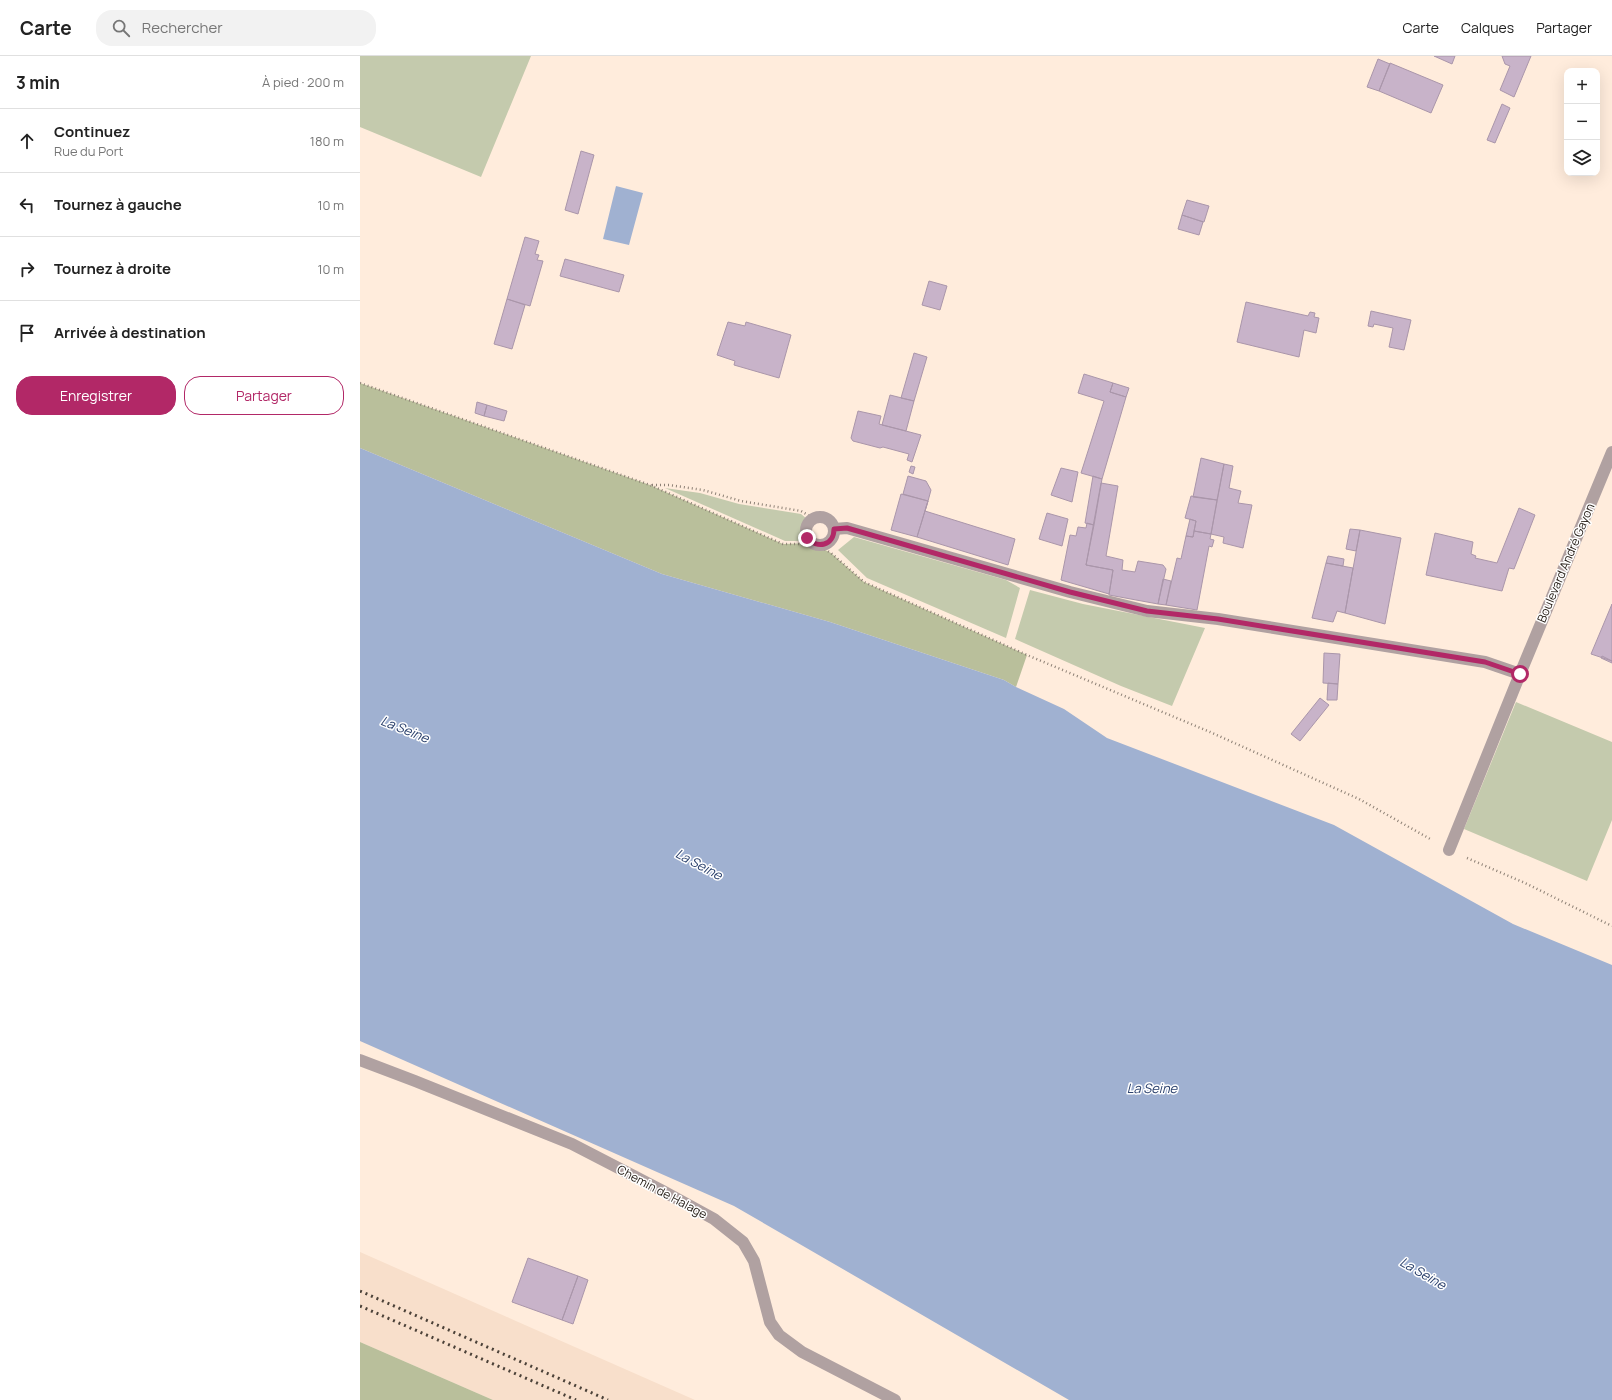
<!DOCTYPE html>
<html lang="fr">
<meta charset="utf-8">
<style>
:root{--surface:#fff;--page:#f2f2f2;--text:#222;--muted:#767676;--line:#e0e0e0;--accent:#b22867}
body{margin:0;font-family:Manrope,sans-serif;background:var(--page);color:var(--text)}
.controls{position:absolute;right:12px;top:12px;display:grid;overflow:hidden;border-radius:8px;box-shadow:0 4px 16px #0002}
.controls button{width:36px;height:36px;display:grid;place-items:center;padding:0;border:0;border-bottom:1px solid var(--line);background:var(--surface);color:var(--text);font:20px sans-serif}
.stop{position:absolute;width:12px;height:12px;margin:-9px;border:3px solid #b22867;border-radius:50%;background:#fff}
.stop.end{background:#b22867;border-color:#fff;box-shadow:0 1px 4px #0008}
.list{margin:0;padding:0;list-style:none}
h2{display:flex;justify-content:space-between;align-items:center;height:52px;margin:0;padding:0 16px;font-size:17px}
h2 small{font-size:13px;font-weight:400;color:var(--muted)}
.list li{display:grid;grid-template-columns:26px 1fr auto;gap:12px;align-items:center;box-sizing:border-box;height:64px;padding:0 16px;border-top:1px solid var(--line)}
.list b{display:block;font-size:15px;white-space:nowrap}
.list p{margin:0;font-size:13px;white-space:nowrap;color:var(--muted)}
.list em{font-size:13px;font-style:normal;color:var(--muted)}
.actions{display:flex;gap:8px;padding:12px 16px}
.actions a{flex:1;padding:9px 0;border:1px solid var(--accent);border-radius:16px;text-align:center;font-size:14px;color:var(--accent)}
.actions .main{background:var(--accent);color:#fff}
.icon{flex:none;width:22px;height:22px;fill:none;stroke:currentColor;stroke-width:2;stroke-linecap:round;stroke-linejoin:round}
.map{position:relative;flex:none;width:1252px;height:1344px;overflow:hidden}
header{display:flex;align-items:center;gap:24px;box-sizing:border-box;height:56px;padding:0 20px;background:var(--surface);border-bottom:1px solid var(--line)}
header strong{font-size:19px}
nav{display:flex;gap:22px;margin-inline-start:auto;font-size:14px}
.search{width:280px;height:36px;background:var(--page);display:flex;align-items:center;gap:10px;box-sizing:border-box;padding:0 14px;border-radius:16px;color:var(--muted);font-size:15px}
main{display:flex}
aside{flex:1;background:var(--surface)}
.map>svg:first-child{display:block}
.built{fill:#f8dfcb}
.green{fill:#c4caad}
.forest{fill:#b9bf9b}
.water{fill:#a0b1d1}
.building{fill:#c8b3c9;stroke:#aa96aa}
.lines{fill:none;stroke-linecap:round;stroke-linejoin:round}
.path{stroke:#8d8075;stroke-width:2.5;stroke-dasharray:1 3;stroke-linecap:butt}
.lane{stroke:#b0a1a1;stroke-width:12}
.street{stroke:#b0a1a1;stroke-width:12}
.rail{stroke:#4b4138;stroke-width:3;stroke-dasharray:2 4;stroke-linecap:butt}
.route{stroke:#b22867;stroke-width:5}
.labels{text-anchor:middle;stroke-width:3;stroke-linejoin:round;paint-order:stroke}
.street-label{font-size:12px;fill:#231b14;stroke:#fff}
.water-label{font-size:13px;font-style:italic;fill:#2b416d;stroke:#fff}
</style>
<header>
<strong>Carte</strong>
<div class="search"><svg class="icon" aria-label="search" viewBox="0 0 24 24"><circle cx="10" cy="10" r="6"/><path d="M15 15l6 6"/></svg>Rechercher</div>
<nav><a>Carte</a><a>Calques</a><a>Partager</a></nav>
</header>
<main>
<aside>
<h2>3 min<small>À pied · 200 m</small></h2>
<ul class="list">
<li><svg class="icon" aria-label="ahead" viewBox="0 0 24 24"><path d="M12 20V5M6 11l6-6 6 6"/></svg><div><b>Continuez</b><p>Rue du Port</p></div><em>180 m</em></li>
<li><svg class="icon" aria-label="left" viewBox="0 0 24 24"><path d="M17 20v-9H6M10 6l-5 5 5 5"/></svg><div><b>Tournez à gauche</b></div><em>10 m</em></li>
<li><svg class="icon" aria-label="right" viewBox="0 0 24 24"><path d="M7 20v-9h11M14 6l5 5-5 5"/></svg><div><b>Tournez à droite</b></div><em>10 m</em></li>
<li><svg class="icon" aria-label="arrive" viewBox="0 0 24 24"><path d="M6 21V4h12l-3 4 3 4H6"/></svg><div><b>Arrivée à destination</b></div></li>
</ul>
<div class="actions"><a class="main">Enregistrer</a><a>Partager</a></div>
</aside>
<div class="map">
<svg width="1252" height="1344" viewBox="0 0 1252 1344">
<rect width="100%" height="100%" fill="#ffecdc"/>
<path class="built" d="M 0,1196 L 147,1261 L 335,1344 L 133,1344 L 0,1286 Z"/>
<path class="green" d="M 0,0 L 171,0 L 121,121 L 0,71 Z
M 305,432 L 340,437 L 379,448 L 441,458 L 447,463 C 442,471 442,476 446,485 L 425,485 Z
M 494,481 L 646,524 L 660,532 L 646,582 L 507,522 L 478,494 Z
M 670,534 L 723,548 L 845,572 L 812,650 L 761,630 L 655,583 Z
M 1156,646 L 1252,686 L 1252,764 L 1227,825 L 1104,773 Z"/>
<path class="forest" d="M 0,327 L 290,429 L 423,488 L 452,487 L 471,497 L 504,526 L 667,599 L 656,631 L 644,624 L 470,566 L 302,518 L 0,392 Z
M 0,1286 L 133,1344 L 0,1344 Z"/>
<path class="water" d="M 256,130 L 283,137 L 269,189 L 243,183 Z
M 0,392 L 302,518 L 470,566 L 644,624 L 656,631 L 704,653 L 747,682 L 974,769 L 1153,868 L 1252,909 L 1252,1344 L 709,1344 L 374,1150 L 0,985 Z"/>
<path class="building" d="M 1074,0 L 1095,0 L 1092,8 Z
M 1142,0 L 1171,0 L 1154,41 L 1140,34 L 1150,10 L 1145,8 Z
M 1018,3 L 1030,8 L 1019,35 L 1007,31 Z
M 1030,7 L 1083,29 L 1071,57 L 1019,35 Z
M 1142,48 L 1150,52 L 1135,87 L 1127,84 Z
M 221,95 L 234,99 L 218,158 L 205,154 Z
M 827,144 L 849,150 L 844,166 L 822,159 Z
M 822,159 L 843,166 L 839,179 L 818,173 Z
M 165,181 L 179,185 L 175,198 L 179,199 L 177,204 L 183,205 L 170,250 L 147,243 Z
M 205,203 L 264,219 L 259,236 L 200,220 Z
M 569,225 L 587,230 L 580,254 L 562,249 Z
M 147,243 L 165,249 L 152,293 L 134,288 Z
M 886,246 L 948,260 L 950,256 L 955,257 L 954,261 L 959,262 L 956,277 L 944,274 L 939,301 L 877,286 Z
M 1011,255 L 1051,264 L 1044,294 L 1029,291 L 1033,272 L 1014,268 L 1013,271 L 1008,270 Z
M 368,266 L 385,270 L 386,266 L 431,279 L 419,322 L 374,309 L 375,305 L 357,299 Z
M 554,297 L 567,301 L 554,345 L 541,342 Z
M 724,318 L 753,327 L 750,336 L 766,341 L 742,423 L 721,417 L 744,345 L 718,337 Z
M 753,327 L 769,332 L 766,341 L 750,336 Z
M 530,339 L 554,345 L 546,375 L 522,369 Z
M 117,346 L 127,349 L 124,360 L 115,357 Z
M 127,349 L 147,355 L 144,365 L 124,360 Z
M 498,355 L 521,360 L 519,368 L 561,379 L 552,406 L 547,404 L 549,398 L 523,391 L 520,392 L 493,385 L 491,382 Z
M 841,402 L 864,408 L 857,444 L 833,441 Z
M 864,408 L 873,410 L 869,432 L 881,435 L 878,447 L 892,449 L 883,492 L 863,487 L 864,481 L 851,478 Z
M 551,410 L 555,411 L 553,418 L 549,416 Z
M 701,412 L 718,416 L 712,446 L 691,439 Z
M 548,420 L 566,425 L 571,434 L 568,445 L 543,438 Z
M 733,420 L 742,423 L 734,469 L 725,467 Z
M 741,427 L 758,430 L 746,500 L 763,504 L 762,514 L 775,516 L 778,505 L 803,509 L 806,513 L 798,548 L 749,539 L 753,514 L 726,509 Z
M 541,438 L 568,445 L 557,481 L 531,474 Z
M 831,440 L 857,444 L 851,478 L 834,475 L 836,465 L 825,462 Z
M 568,445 L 565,455 L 655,483 L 648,509 L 557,481 Z
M 1159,452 L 1175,459 L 1154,513 L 1149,512 L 1142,535 L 1066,519 L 1075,477 L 1113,486 L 1111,498 L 1116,500 L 1115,502 L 1137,507 Z
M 687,457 L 708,463 L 702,490 L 679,483 Z
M 830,463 L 836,465 L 833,481 L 826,480 Z
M 727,467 L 734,469 L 726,509 L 753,514 L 749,538 L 701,524 L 710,479 L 716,480 L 718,471 L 726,472 Z
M 990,473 L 1000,474 L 996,495 L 986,493 Z
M 1000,474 L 1041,482 L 1025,568 L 985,557 Z
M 834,475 L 851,478 L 850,483 L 854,484 L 852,491 L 849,490 L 837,554 L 806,549 L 817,502 L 821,503 L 826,480 L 833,481 Z
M 968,500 L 984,503 L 983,510 L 966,507 Z
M 966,507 L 993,512 L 985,557 L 977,555 L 973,566 L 952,562 Z
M 803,523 L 811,525 L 806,549 L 798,548 Z
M 1252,548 L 1252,605 L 1231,598 Z
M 964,597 L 980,598 L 978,628 L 963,627 Z
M 1242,600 L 1252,605 L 1252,607 L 1241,602 Z
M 968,627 L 978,628 L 977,644 L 967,644 Z
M 960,642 L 969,649 L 940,685 L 931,678 Z
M 168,1202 L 218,1220 L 202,1264 L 152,1246 Z
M 218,1220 L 228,1224 L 213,1268 L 202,1264 Z"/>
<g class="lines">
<path class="path" d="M 0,327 L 290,429 L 423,488 L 456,488 L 471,497 L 504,526 L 667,599 L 850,676 L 999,743 L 1072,784
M 292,429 L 309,429 L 343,434 L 381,445 L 441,455 L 453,462
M 1107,802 L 1165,827 L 1252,870"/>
<path class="lane" d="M446 475a14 14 0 1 1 28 0a14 14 0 1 1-28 0Z
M 1089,794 L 1160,618
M 0,1004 L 55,1025 L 212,1088 L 301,1134 L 354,1163 L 383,1186 L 394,1205 L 410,1266 L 419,1279 L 442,1296 L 535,1344"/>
<path class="street" d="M 474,473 L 487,472 L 710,536 L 787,555 L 858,563 L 1125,606 L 1160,618 L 1252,396"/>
<path class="rail" d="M 0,1235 L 248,1344
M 0,1250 L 216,1344"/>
</g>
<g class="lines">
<path class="route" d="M 447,482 C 457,493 474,490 474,473 L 487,472 L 710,536 L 787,555 L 858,563 L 1125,606 L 1160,618"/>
</g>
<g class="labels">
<g class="street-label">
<text transform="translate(1206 507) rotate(-67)" y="4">Boulevard André Gayon</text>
<text transform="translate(302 1136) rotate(28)" y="4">Chemin de Halage</text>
</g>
<g class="water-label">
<text transform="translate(45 673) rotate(22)" y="5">La Seine</text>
<text transform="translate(339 808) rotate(28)" y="5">La Seine</text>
<text x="792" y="1037">La Seine</text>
<text transform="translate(1063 1217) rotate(30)" y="5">La Seine</text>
</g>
</g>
</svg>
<div class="controls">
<button>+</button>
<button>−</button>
<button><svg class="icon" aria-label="layers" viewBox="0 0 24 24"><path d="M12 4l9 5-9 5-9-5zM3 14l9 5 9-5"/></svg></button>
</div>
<div class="stop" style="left:1160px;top:618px"></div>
<div class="stop end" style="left:447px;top:482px"></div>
</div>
</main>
